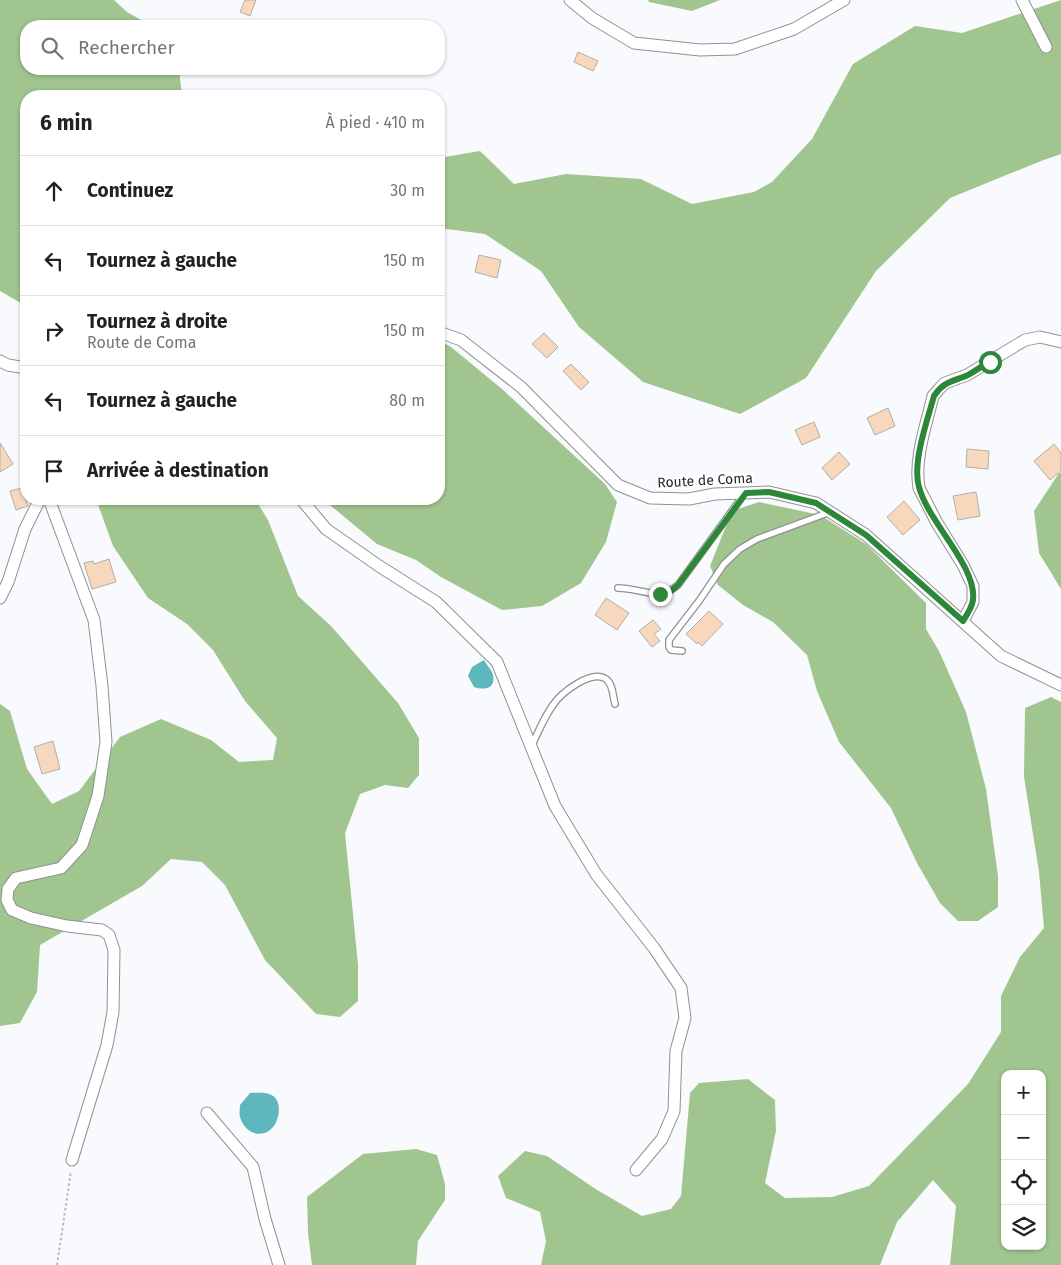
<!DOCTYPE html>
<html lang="fr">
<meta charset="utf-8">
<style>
:root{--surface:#fff;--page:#f6f6f6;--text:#222;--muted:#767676;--line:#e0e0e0}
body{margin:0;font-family:"Fira Sans",sans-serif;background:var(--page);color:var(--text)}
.controls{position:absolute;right:15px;bottom:15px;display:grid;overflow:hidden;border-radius:10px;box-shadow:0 1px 4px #0004}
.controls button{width:45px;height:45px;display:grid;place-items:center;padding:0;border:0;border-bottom:1px solid var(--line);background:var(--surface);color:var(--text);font:25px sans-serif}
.stop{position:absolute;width:15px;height:15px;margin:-11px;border:4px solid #2c8738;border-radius:50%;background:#fff}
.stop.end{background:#2c8738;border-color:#fff;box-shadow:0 1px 5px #0008}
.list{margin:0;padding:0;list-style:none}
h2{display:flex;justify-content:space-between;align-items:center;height:65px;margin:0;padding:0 20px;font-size:21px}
h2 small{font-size:16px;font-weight:400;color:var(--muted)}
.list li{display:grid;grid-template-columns:32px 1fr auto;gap:15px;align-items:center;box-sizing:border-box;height:70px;padding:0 20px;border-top:1px solid var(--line)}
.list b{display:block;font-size:19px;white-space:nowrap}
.list p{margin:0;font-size:16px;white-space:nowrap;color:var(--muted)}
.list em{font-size:16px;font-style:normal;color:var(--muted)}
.icon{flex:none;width:28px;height:28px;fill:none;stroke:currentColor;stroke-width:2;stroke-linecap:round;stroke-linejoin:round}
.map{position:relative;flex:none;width:1061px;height:1265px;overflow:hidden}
.search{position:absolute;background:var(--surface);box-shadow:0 1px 4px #0004;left:20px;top:20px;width:425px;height:55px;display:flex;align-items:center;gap:12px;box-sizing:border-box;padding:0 18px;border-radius:20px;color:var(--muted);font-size:19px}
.panel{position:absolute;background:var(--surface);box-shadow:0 1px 4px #0004;left:20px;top:90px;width:425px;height:415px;border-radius:20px}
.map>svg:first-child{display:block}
.forest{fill:#a1c58e;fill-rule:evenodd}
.water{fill:#5eb7bc}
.building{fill:#f7d8bc;stroke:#b0aead}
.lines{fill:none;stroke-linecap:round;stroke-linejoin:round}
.lane-casing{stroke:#909193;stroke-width:8}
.street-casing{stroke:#909193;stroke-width:13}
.path{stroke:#b6b7b9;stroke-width:2;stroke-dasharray:2.5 2.5;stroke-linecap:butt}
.lane{stroke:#fff;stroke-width:5.5}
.street{stroke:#fff;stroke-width:11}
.route{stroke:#2c8738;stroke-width:6}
.labels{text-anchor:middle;stroke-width:5;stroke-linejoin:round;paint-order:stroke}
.street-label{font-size:14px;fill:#29292a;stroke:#fff}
</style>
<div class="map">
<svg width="1061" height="1265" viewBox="0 0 1061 1265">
<rect width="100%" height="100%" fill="#f9fafd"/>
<path class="forest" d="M 0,0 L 114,0 L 127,12 L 152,26 L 26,26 L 26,69 L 179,69 L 182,96 L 26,96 L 26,306 L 0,291 Z
M 648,0 L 720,0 L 692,11 L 649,2 Z
M 1061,0 L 1061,154 L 1041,161 L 950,198 L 876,271 L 806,378 L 740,414 L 643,382 L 579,327 L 541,271 L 485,234 L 439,228 L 439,158 L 480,151 L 514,184 L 566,174 L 641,179 L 692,204 L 754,192 L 772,182 L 812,139 L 853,64 L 915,26 L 962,33 Z
M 439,340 L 451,347 L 502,389 L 605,484 L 617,502 L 606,542 L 581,583 L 542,606 L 502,610 L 441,577 L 416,560 L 377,544 L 330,505 L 325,499 L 439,499 Z
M 1059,473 L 1061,473 L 1061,589 L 1039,553 L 1034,511 Z
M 96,499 L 255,499 L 268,520 L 298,596 L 331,626 L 398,703 L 419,738 L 419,775 L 408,788 L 385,785 L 360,794 L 345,833 L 358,965 L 358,1001 L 340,1017 L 316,1014 L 265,960 L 225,885 L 202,862 L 171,859 L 142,886 L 40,945 L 37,992 L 20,1023 L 0,1026 L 0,704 L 10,711 L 27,769 L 52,804 L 79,791 L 120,737 L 161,719 L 211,740 L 239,762 L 273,760 L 277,738 L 245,701 L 213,650 L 187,624 L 148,598 L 113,546 Z
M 759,502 L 820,515 L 866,544 L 926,603 L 926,629 L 939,651 L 966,712 L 986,789 L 998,876 L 998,907 L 978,921 L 958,921 L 940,903 L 917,863 L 891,808 L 839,742 L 817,691 L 807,655 L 773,622 L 743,605 L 718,585 L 710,566 L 732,511 Z
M 1051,697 L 1061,702 L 1061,1265 L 950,1265 L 956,1206 L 933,1180 L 897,1222 L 880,1265 L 541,1265 L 546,1241 L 540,1212 L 506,1198 L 498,1176 L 525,1151 L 547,1156 L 597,1190 L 642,1216 L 671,1209 L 681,1196 L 690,1093 L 699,1083 L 748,1079 L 775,1100 L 776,1131 L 765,1183 L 785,1198 L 832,1197 L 869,1186 L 968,1084 L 1001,1032 L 1001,996 L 1020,957 L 1044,928 L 1039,872 L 1024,777 L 1025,708 ZM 1005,1074 L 1042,1074 L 1042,1246 L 1005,1246 Z
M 416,1149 L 437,1155 L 445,1184 L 445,1200 L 418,1241 L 416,1265 L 312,1265 L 308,1233 L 307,1197 L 363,1154 Z"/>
<path class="water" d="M 484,660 C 486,664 492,670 493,675 C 496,690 483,690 474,687 L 468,676 L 472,667 Z
M 250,1093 C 255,1093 264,1092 269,1094 C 284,1098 280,1123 270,1130 C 258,1139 244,1131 240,1117 C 239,1114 240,1109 240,1105 Z"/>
<path class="building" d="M 245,0 L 256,0 L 250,16 L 240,12 Z
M 578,52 L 598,61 L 593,71 L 574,62 Z
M 479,255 L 501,260 L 497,278 L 475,272 Z
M 544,333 L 558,347 L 547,358 L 532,344 Z
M 571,364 L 589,382 L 581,390 L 563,371 Z
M 888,408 L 895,426 L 875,435 L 867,418 Z
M 814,422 L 820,437 L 802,445 L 795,430 Z
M 0,443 L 13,464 L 0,472 Z
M 1054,444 L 1061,453 L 1061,471 L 1050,480 L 1034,461 Z
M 967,449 L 989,451 L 988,469 L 966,467 Z
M 839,452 L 850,464 L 832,480 L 822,468 Z
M 22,488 L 28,506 L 16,510 L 10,491 Z
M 976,492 L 980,516 L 958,520 L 953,496 Z
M 904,501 L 920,520 L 903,535 L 887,517 Z
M 109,559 L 116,582 L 92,589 L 84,563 L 93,561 L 94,564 Z
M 606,598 L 629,613 L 617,630 L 595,615 Z
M 709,611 L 723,624 L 702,646 L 698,642 L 697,644 L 686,634 Z
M 653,620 L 661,629 L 654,634 L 660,641 L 652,647 L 639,631 Z
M 53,741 L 60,769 L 42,774 L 34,747 Z"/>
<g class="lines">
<defs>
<path id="lane" d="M 618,588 C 641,588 658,602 678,585 L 745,493
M 682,651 L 671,650 L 669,647 L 669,640 L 699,601 L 724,564 L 740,549 L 757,539 L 830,512
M 531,747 C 538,733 544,717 553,705 C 561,693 591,669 606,679 C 613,684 613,697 615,704"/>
<path id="street" d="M 570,0 L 592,18 L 634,43 L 700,50 L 735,49 L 794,29 L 844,0
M 1022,0 L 1046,47
M 439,332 L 461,340 L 521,387 L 618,485 L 650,498 L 689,499 L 715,494 L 769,492 L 816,503 L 866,535 L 1001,656 L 1061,685
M 0,361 L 8,365 L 26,368
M 49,499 L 94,620 L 102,686 L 106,742 L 98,796 L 82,845 L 61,868 L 16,878 L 8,889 L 7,900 L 12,910 L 31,918 L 67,926 L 102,930 L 109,935 L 114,950 L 113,1012 L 107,1045 L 72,1160
M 301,499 L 326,529 L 379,566 L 436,602 L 497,662 L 555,806 L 596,874 L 654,948 L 681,988 L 685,1018 L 676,1051 L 674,1111 L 662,1139 L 636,1170
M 0,598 L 8,582 L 25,529 L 40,499
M 963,621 L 973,602 L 973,586 L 963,565 L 937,523 L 919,488 C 914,458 926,426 933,396 L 939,389 L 945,383 L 967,375 L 1025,340 L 1040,337 L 1061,342
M 207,1113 L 253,1167 L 265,1219 L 279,1265"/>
</defs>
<use href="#lane" class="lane-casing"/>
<use href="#street" class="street-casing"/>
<path class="path" d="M 57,1265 L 71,1171"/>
<use href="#lane" class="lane"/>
<use href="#street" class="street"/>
</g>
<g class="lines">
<path class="route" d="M 660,594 L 671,591 L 678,585 L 746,493 L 769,492 L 816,503 L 866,535 L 963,621 C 967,615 972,607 973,600 C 977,566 928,522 919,487 C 912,463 927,421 934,396 C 944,381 952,382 968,375 C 975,371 982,366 990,362"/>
</g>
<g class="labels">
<g class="street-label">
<text transform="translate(705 480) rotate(-3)" y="5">Route de Coma</text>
</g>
</g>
</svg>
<div class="controls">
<button>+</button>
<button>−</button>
<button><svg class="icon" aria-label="locate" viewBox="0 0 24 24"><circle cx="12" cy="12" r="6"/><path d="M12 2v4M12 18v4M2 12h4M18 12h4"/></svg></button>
<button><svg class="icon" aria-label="layers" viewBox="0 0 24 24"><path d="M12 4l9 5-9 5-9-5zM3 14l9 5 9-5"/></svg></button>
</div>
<div class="stop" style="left:990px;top:362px"></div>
<div class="stop end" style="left:660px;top:594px"></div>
<div class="search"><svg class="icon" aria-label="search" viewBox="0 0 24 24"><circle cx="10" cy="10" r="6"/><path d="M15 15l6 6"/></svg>Rechercher</div>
<section class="panel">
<h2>6 min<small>À pied · 410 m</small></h2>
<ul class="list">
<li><svg class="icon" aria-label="ahead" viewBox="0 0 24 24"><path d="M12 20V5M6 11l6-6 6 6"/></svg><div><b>Continuez</b></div><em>30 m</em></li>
<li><svg class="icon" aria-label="left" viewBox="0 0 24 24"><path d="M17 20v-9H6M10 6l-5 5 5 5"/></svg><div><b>Tournez à gauche</b></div><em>150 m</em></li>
<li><svg class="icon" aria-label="right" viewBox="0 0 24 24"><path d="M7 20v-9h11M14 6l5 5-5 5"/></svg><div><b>Tournez à droite</b><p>Route de Coma</p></div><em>150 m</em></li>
<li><svg class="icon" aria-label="left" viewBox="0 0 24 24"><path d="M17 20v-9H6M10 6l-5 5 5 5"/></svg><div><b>Tournez à gauche</b></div><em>80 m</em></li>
<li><svg class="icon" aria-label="arrive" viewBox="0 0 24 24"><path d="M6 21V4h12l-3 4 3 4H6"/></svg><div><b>Arrivée à destination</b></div></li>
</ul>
</section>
</div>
